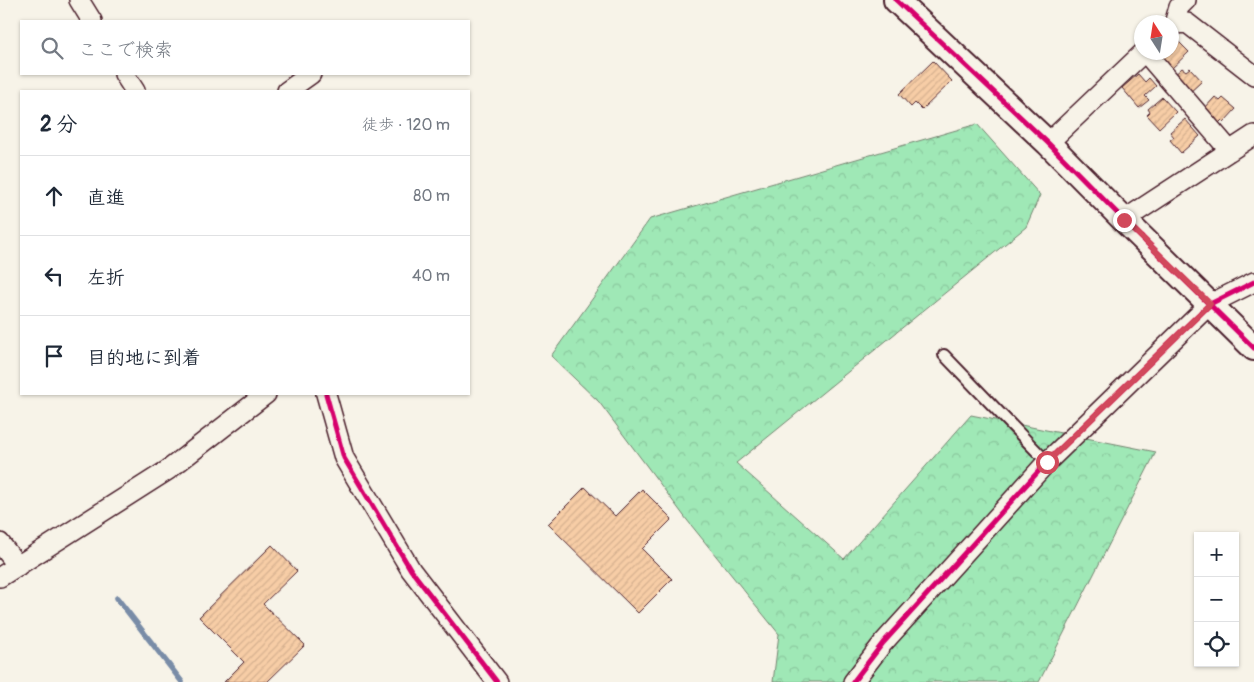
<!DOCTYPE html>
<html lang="ja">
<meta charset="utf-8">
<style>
:root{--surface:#fff;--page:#f6f6f7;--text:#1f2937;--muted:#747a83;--line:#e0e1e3}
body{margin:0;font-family:Pangolin,"Klee One",sans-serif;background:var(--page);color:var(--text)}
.controls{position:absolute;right:15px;bottom:15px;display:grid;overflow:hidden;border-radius:0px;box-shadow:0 1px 4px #0004}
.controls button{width:45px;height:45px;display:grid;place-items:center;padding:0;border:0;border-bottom:1px solid var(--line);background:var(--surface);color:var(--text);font:25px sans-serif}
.compass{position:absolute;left:1134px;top:15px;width:45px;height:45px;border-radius:50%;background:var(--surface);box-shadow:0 1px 4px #0004;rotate:348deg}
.stop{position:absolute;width:15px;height:15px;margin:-11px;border:4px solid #d1495b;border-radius:50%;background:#fff}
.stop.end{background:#d1495b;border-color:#fff;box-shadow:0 1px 5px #0008}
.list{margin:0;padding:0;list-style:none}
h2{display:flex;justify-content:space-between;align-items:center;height:65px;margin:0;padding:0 20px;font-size:21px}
h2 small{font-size:16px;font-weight:400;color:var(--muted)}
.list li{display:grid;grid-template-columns:32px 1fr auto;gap:15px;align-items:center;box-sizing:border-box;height:80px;padding:0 20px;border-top:1px solid var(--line)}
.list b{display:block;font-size:19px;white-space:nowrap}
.list em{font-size:16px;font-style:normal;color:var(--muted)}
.icon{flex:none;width:28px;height:28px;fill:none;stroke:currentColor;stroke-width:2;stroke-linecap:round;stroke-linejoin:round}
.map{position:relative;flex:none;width:1254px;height:682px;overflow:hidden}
.search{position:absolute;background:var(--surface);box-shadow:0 1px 4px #0004;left:20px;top:20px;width:450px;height:55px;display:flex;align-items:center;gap:12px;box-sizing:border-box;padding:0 18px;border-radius:0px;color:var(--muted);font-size:19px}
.panel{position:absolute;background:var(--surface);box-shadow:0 1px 4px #0004;left:20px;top:90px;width:450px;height:305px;border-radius:0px}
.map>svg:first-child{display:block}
.forest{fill:url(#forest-crowns);stroke:#748470}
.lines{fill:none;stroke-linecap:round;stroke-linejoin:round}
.stream{stroke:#798ca7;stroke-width:5.5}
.building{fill:url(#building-hatch);stroke:#4a1f2b}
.service-casing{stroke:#4a1f2b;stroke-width:14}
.minor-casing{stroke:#4a1f2b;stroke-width:22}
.tertiary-casing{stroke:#4a1f2b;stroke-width:28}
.service{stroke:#f7f3e8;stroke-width:10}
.minor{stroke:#f7f3e8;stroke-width:19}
.tertiary{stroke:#f7f3e8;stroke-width:24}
.cycleway-casing{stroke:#f7f3e8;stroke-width:8}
.cycleway{stroke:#d6006c;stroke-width:5}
.route{stroke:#d1495b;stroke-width:6}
</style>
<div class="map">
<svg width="1254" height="682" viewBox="0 0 1254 682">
<defs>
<pattern id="forest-crowns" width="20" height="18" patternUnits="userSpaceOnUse" patternTransform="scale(1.25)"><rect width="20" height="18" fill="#9fe8b6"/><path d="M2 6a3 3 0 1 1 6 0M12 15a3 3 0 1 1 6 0" fill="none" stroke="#8ac79d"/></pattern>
<pattern id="building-hatch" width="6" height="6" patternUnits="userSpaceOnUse" patternTransform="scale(1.25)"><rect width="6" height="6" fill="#f7cda6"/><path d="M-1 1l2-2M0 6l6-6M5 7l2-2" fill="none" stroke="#d5b08f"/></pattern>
</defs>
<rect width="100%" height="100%" fill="#f7f3e8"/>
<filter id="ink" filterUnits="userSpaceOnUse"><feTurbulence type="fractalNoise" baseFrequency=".02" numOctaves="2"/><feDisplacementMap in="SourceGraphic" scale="10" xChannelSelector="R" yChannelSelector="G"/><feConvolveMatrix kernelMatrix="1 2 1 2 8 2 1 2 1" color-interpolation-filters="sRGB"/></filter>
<g filter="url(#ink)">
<path class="forest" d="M 977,124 L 1040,195 L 1026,227 L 736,463 L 844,559 L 971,415 L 1156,452 L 1039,682 L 773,682 L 779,634 L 687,520 L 599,402 L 551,356 L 650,219 Z"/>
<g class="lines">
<path class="stream" d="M 117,598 L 182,682"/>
</g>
<path class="building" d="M 1176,39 L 1189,52 L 1171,69 L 1157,52 L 1172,52 L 1172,44 Z
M 933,61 L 952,81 L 922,110 L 915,103 L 911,107 L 899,94 Z
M 1182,68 L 1186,71 L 1190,68 L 1202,81 L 1187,95 L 1171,78 Z
M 1138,74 L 1145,82 L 1149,78 L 1156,86 L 1145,96 L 1149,100 L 1139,108 L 1122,88 Z
M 1162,97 L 1176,112 L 1159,128 L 1147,115 L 1150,112 L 1148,109 Z
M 1215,97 L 1220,101 L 1223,98 L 1236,109 L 1224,122 L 1222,120 L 1218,124 L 1203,110 Z
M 1185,119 L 1200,136 L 1181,153 L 1170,140 L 1174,137 L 1170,132 Z
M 585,487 L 615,516 L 642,489 L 672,519 L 642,549 L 672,579 L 638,613 L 548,524 Z
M 272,545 L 297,571 L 263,604 L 305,645 L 267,682 L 224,682 L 244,662 L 199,617 Z"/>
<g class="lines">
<defs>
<path id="service" d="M 944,355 L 1047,462"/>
<path id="minor" d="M 79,0 L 92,21
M 1174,24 L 1179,7 L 1186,0
M 1172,27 L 1174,24 L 1187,23 L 1254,75
M 1145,52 L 1230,151
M 124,74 L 135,91
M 287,91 L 311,74
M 1048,143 L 1144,52
M 1124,220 L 1254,135
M 326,394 L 344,458 L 411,570 L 497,682
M 0,543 L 18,566
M 0,577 L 168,470 L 266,394
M 853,682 L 883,643 L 1047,462 L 1210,304 L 1254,282"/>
<path id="tertiary" d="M 896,0 L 1048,143 L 1124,220 L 1254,348"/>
</defs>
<use href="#service" class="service-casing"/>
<use href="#minor" class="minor-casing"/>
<use href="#tertiary" class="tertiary-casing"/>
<use href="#service" class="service"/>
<use href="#minor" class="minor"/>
<use href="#tertiary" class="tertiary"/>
<defs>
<path id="cycleway" d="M 896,0 L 1048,143 L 1124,220 L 1254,348
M 326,394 L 344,458 L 411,570 L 497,682
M 853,682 L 883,643 L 1047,462 L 1210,304 L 1254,282"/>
</defs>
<use href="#cycleway" class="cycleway-casing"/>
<use href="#cycleway" class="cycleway"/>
</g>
</g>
<g class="lines" filter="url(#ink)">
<path class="route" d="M 1047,462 L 1210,304 L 1124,220"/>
</g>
</svg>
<div class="controls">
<button>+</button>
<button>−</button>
<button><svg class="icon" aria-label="locate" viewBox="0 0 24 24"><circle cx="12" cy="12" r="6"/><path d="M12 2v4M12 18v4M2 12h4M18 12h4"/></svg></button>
</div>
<svg class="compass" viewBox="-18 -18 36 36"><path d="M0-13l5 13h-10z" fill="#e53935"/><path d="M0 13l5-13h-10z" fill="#747a83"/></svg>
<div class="stop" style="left:1047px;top:462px"></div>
<div class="stop end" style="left:1124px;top:220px"></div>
<div class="search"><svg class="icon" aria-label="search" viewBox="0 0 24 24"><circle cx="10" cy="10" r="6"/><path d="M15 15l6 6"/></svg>ここで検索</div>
<section class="panel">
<h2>2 分<small>徒歩 · 120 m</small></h2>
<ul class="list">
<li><svg class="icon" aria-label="ahead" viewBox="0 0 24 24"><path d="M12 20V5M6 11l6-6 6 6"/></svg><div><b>直進</b></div><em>80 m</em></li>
<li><svg class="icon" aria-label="left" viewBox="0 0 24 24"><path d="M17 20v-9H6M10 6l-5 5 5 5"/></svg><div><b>左折</b></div><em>40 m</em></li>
<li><svg class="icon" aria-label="arrive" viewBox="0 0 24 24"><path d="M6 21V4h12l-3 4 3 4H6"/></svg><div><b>目的地に到着</b></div></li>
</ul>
</section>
</div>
